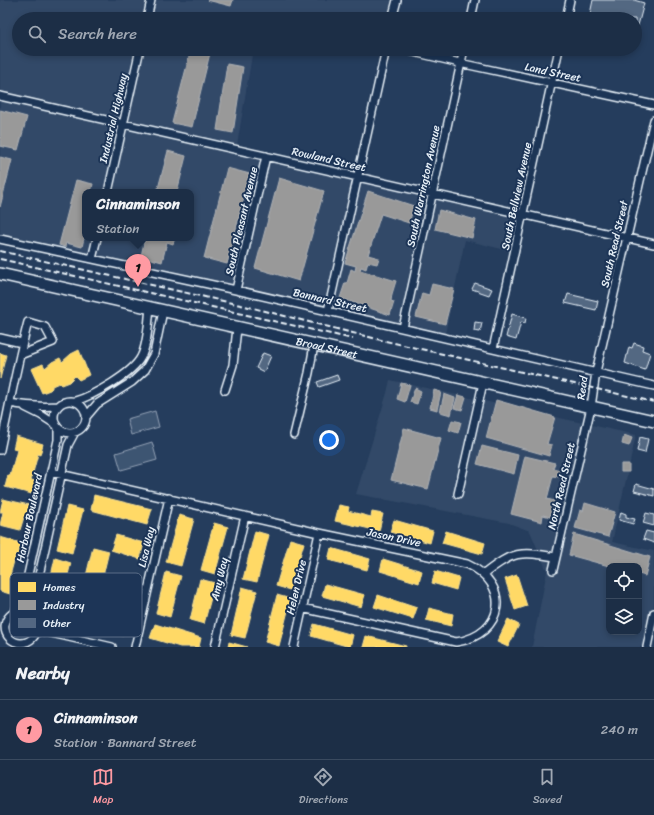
<!DOCTYPE html>
<meta charset="utf-8">
<style>
:root{--surface:#1c2e46;--page:#25364d;--text:#f1f3f6;--muted:#a0a8b3;--line:#3a4a5f;--accent:#ff9aa2}
body{margin:0;font-family:Sriracha,sans-serif;background:var(--page);color:var(--text)}
.controls{position:absolute;right:12px;bottom:12px;display:grid;overflow:hidden;border-radius:8px;box-shadow:0 2px 6px #0003}
.controls button{width:36px;height:36px;display:grid;place-items:center;padding:0;border:0;border-bottom:1px solid var(--line);background:var(--surface);color:var(--text);font:20px sans-serif}
.you{position:absolute;left:329px;top:440px;width:14px;height:14px;margin:-10px;border:3px solid #fff;border-radius:50%;background:#1a73e8;box-shadow:0 0 0 6px #1a73e833}
.badge{display:grid;place-items:center;width:26px;height:26px;border-radius:50%;background:var(--accent);color:#111;font-size:13px;font-weight:700}
.pin{position:absolute;translate:-50% -33px;filter:drop-shadow(0 1px 2px #0008)}
.pin::after{content:'';position:absolute;top:21px;width:14px;height:12px;background:inherit;clip-path:polygon(0 0,100% 0,50% 100%)}
.popup{position:absolute;left:82px;top:189px;width:112px;height:52px;box-sizing:border-box;display:grid;place-content:center;border-radius:8px;background:var(--surface);filter:drop-shadow(0 1px 3px #0005);font-size:13px;white-space:nowrap;color:var(--muted)}
.popup b{font-size:15px;color:var(--text)}
.popup::after{content:'';position:absolute;left:50%;top:100%;margin-left:-8px;border:8px solid transparent;border-top-color:var(--surface)}
.list{margin:0;padding:0;list-style:none}
h2{display:flex;justify-content:space-between;align-items:center;height:52px;margin:0;padding:0 16px;font-size:17px}
h2 small{font-size:13px;font-weight:400;color:var(--muted)}
.list li{display:grid;grid-template-columns:26px 1fr auto;gap:12px;align-items:center;box-sizing:border-box;height:60px;padding:0 16px;border-top:1px solid var(--line)}
.list b{display:block;font-size:15px;white-space:nowrap}
.list p{margin:0;font-size:13px;white-space:nowrap;color:var(--muted)}
.list em{font-size:13px;font-style:normal;color:var(--muted)}
.icon{flex:none;width:22px;height:22px;fill:none;stroke:currentColor;stroke-width:2;stroke-linecap:round;stroke-linejoin:round}
.map{position:relative;flex:none;width:654px;height:647px;overflow:hidden}
.search{position:absolute;background:var(--surface);box-shadow:0 2px 6px #0003;left:12px;right:12px;top:12px;height:44px;display:flex;align-items:center;gap:10px;box-sizing:border-box;padding:0 14px;border-radius:22px;color:var(--muted);font-size:15px}
.sheet{height:112px;background:var(--surface)}
nav{display:flex;justify-content:space-around;align-items:center;box-sizing:border-box;height:56px;border-top:1px solid var(--line);background:var(--surface);font-size:11px;color:var(--muted)}
nav a{display:grid;justify-items:center;gap:2px}
nav .on{color:var(--accent)}
.map>svg:first-child{display:block}
.built{fill:#334a68;fill-rule:evenodd}
.green{fill:#3e5472;stroke:#93a2b5}
.homes{fill:#ffd966;stroke:#f8e092}
.industry{fill:#999;stroke:#b1b3b6}
.building{fill:#536782;stroke:#e8f1f8}
.lines{fill:none;stroke-linecap:round;stroke-linejoin:round}
.street-casing{stroke:#e8f1f8;stroke-width:10}
.primary-casing{stroke:#e8f1f8;stroke-width:14}
.street{stroke:#1d3557;stroke-width:7}
.primary{stroke:#1d3557;stroke-width:11}
.rail{stroke:#e8f1f8;stroke-width:2;stroke-dasharray:6 3;stroke-linecap:butt}
.labels{text-anchor:middle;stroke-width:4;stroke-linejoin:round;paint-order:stroke}
.street-label{font-size:11px;fill:#e8f1f8;stroke:#1d3557}
.key{fill:#1d3557;stroke:#5a6d87;stroke-width:1}
.key-label{font-size:11px;fill:#e8f1f8}
</style>
<div class="map">
<svg width="654" height="647" viewBox="0 0 654 647">
<rect width="100%" height="100%" fill="#253d5d"/>
<filter id="ink" filterUnits="userSpaceOnUse"><feTurbulence type="fractalNoise" baseFrequency=".025" numOctaves="2"/><feDisplacementMap in="SourceGraphic" scale="8" xChannelSelector="R" yChannelSelector="G"/><feConvolveMatrix kernelMatrix="1 2 1 2 8 2 1 2 1" color-interpolation-filters="sRGB"/></filter>
<g filter="url(#ink)">
<path class="built" d="M 0,0 L 393,0 L 389,19 L 19,19 L 19,49 L 253,49 L 236,151 L 519,214 L 510,251 L 465,240 L 445,334 L 347,312 L 300,309 L 0,244 ZM 85,192 L 191,192 L 191,238 L 85,238 Z
M 390,380 L 636,435 L 612,542 L 654,551 L 654,606 L 645,647 L 532,647 L 547,571 L 530,531 L 509,523 L 356,494 L 387,393 ZM 609,566 L 639,566 L 639,632 L 609,632 Z"/>
<path class="green" d="M 155,411 L 159,427 L 131,435 L 127,419 Z
M 152,442 L 157,460 L 121,470 L 116,453 Z"/>
<path class="homes" d="M 79,350 L 89,375 L 79,380 L 75,376 L 69,382 L 61,385 L 59,383 L 52,386 L 52,388 L 50,390 L 42,393 L 31,369 L 43,364 L 45,368 L 52,362 L 60,358 L 62,362 L 71,354 Z
M 0,353 L 6,355 L 0,379 Z
M 16,436 L 43,444 L 40,455 L 38,454 L 31,480 L 35,481 L 32,494 L 5,487 L 8,475 L 10,476 L 17,450 L 13,449 Z
M 94,495 L 152,509 L 147,525 L 91,510 Z
M 3,499 L 29,505 L 26,517 L 24,517 L 20,530 L 0,525 L 3,512 L 0,512 Z
M 339,505 L 349,507 L 348,511 L 371,517 L 372,512 L 383,514 L 379,531 L 335,521 Z
M 67,506 L 83,510 L 72,553 L 57,549 Z
M 179,515 L 194,519 L 181,566 L 166,562 Z
M 394,520 L 433,531 L 430,543 L 390,532 Z
M 214,523 L 228,527 L 215,574 L 201,570 Z
M 255,531 L 269,535 L 257,582 L 243,579 Z
M 446,531 L 485,543 L 482,554 L 442,543 Z
M 116,535 L 144,543 L 140,559 L 111,550 Z
M 0,537 L 21,543 L 18,555 L 16,554 L 9,579 L 13,581 L 10,594 L 0,591 Z
M 290,539 L 304,543 L 290,590 L 276,586 Z
M 93,547 L 109,551 L 102,580 L 86,576 Z
M 331,548 L 370,559 L 367,570 L 328,560 Z
M 55,558 L 71,563 L 60,606 L 45,602 Z
M 383,559 L 422,571 L 419,583 L 380,571 Z
M 435,571 L 459,578 L 456,590 L 432,583 Z
M 166,572 L 181,576 L 170,617 L 156,613 Z
M 517,575 L 527,606 L 515,610 L 505,579 Z
M 106,579 L 134,586 L 130,602 L 102,594 Z
M 200,579 L 215,583 L 204,624 L 190,620 Z
M 325,584 L 365,595 L 361,607 L 322,596 Z
M 242,587 L 257,591 L 245,638 L 231,635 Z
M 277,595 L 291,599 L 279,646 L 265,642 Z
M 378,595 L 417,608 L 413,619 L 374,607 Z
M 70,605 L 127,621 L 123,636 L 65,622 Z
M 429,608 L 453,614 L 451,626 L 426,620 Z
M 508,619 L 519,625 L 508,647 L 497,642 Z
M 155,624 L 201,638 L 199,647 L 180,647 L 150,638 Z
M 314,624 L 353,635 L 350,647 L 311,636 Z
M 366,636 L 406,646 L 406,647 L 363,647 Z
M 229,642 L 247,647 L 228,647 Z"/>
<path class="industry" d="M 207,0 L 233,0 L 231,6 Z
M 191,49 L 211,49 L 192,127 L 172,123 Z
M 227,64 L 243,67 L 233,133 L 217,130 Z
M 0,110 L 27,117 L 18,150 L 0,146 Z
M 168,151 L 186,156 L 177,192 L 157,192 Z
M 0,157 L 12,160 L 0,207 Z
M 227,168 L 250,174 L 227,264 L 204,258 Z
M 279,178 L 324,191 L 299,281 L 255,268 Z
M 76,180 L 93,184 L 91,192 L 85,192 L 85,234 L 82,247 L 66,243 L 65,247 L 59,245 Z
M 368,191 L 414,206 L 409,223 L 381,214 L 368,255 L 379,258 L 377,264 L 368,262 L 366,269 L 361,267 L 360,270 L 396,281 L 392,294 L 391,301 L 394,302 L 390,315 L 340,298 L 345,283 L 347,283 L 351,269 L 355,271 L 356,266 L 345,263 Z
M 439,210 L 476,220 L 472,238 L 435,229 Z
M 145,238 L 175,238 L 173,244 L 167,242 L 162,262 L 141,256 Z
M 432,284 L 454,289 L 445,324 L 416,317 L 422,293 L 429,295 Z
M 401,383 L 410,385 L 405,402 L 397,399 Z
M 415,388 L 421,391 L 417,404 L 410,402 Z
M 434,390 L 441,392 L 437,410 L 430,408 Z
M 444,394 L 455,398 L 451,415 L 440,412 Z
M 458,395 L 466,397 L 462,410 L 454,408 Z
M 496,400 L 555,417 L 547,444 L 552,445 L 549,456 L 486,438 Z
M 452,420 L 461,422 L 458,433 L 449,430 Z
M 404,428 L 441,438 L 428,489 L 391,480 Z
M 624,435 L 632,438 L 629,446 L 622,444 Z
M 482,446 L 518,455 L 514,474 L 477,464 Z
M 525,456 L 555,463 L 553,468 L 560,470 L 559,477 L 553,476 L 547,499 L 555,501 L 550,517 L 543,515 L 542,522 L 511,514 Z
M 621,464 L 629,464 L 629,472 L 621,472 Z
M 585,503 L 615,512 L 608,537 L 575,528 L 580,510 L 583,511 Z
M 574,534 L 650,557 L 645,576 L 639,574 L 639,566 L 609,566 L 569,555 Z"/>
<path class="building" d="M 593,0 L 634,0 L 644,3 L 636,33 L 635,19 L 589,19 Z
M 475,283 L 492,289 L 489,295 L 472,289 Z
M 568,294 L 598,301 L 596,310 L 565,303 Z
M 512,314 L 526,318 L 525,323 L 521,322 L 516,340 L 506,337 Z
M 475,322 L 482,323 L 480,332 L 474,331 Z
M 634,343 L 643,346 L 642,350 L 650,353 L 645,370 L 625,363 L 629,347 L 632,348 Z
M 263,353 L 271,356 L 264,372 L 256,368 Z
M 337,375 L 339,380 L 319,387 L 317,382 Z
M 640,437 L 648,439 L 645,453 L 637,451 Z
M 636,484 L 654,489 L 654,496 L 634,491 Z
M 621,512 L 626,514 L 626,517 L 635,519 L 633,524 L 619,520 Z
M 646,513 L 654,515 L 654,526 L 643,523 Z
M 646,531 L 654,533 L 654,543 L 643,539 Z"/>
<g class="lines">
<defs>
<path id="street" d="M 260,18 L 264,19
M 147,19 L 151,0
M 392,19 L 397,0
M 471,19 L 475,0
M 566,19 L 570,0
M 401,49 L 464,64 L 654,105
M 0,96 L 654,244
M 108,192 L 140,49
M 0,239 L 236,290 L 654,386
M 92,259 L 97,238
M 236,290 L 266,156
M 328,311 L 386,49
M 403,328 L 464,49
M 0,338 L 22,343
M 493,349 L 559,49
M 225,390 L 233,365 L 237,328
M54 417a16 16 0 1 1 32 0a16 16 0 1 1-32 0Z
M 75,401 C 93,396 133,373 141,357 C 148,344 148,323 150,308
M 10,403 C 25,406 42,407 58,406
M 25,407 L 41,415 L 55,424
M 86,417 L 97,404 L 132,382 L 145,370 L 154,354 L 163,311
M 294,435 L 309,373 L 314,345
M 0,450 C 9,407 17,364 28,322 L 45,327 L 53,342 L 20,355
M 51,472 L 319,533 L 467,564 C 512,584 505,635 456,642 L 302,608
M 458,494 L 483,383
M 553,570 L 591,407 L 596,372 L 654,120
M 484,574 C 513,551 520,551 556,557
M5 627a16 16 0 1 1 32 0a16 16 0 1 1-32 0Z
M 15,611 L 23,597 L 58,440 L 58,428
M 33,615 L 33,607 L 34,598 L 68,445 L 75,432
M 38,630 L 112,647
M 135,647 L 169,498
M 215,647 L 245,516
M 294,647 L 319,533
M 647,647 L 654,613"/>
<g id="primary">
<path id="s1" d="M 0,274 L 654,421"/>
</g>
</defs>
<use href="#street" class="street-casing"/>
<use href="#primary" class="primary-casing"/>
<use href="#street" class="street"/>
<use href="#primary" class="primary"/>
<path class="rail" d="M 0,251 L 245,306 L 381,340 L 654,402
M 0,259 L 353,339"/>
</g>
</g>
<g class="labels">
<g class="street-label">
<text transform="translate(553 72) rotate(12)" y="4">Land Street</text>
<text transform="translate(113 118) rotate(-77)" y="4">Industrial Highway</text>
<text transform="translate(329 159) rotate(13)" y="4">Rowland Street</text>
<text transform="translate(423 186) rotate(-78)" y="4">South Warrington Avenue</text>
<text transform="translate(516 196) rotate(-78)" y="4">South Bellview Avenue</text>
<text transform="translate(241 221) rotate(-77)" y="4">South Pleasant Avenue</text>
<text transform="translate(614 244) rotate(-77)" y="4">South Read Street</text>
<text transform="translate(330 300) rotate(13)" y="4">Bannard Street</text>
<text dy="4" stroke="none"><textPath href="#s1" startOffset="335">Broad Street</textPath></text>
<text transform="translate(582 388) rotate(-82)" y="4">Read</text>
<text transform="translate(561 486) rotate(-77)" y="4">North Read Street</text>
<text transform="translate(29 518) rotate(-78)" y="4">Harbour Boulevard</text>
<text transform="translate(394 537) rotate(12)" y="4">Jason Drive</text>
<text transform="translate(146 547) rotate(-77)" y="4">Lisa Way</text>
<text transform="translate(219 579) rotate(-77)" y="4">Amy Way</text>
<text transform="translate(296 587) rotate(-77)" y="4">Helen Drive</text>
</g>
</g>
<rect x="10" y="573" width="132" height="64" rx="6" class="key"/>
<rect x="18" y="582" width="18" height="10" fill="#ffd966"/>
<rect x="18" y="600" width="18" height="10" fill="#999"/>
<rect x="18" y="618" width="18" height="10" fill="#536782"/>
<g class="key-label">
<text x="43" y="591">Homes</text>
<text x="43" y="609">Industry</text>
<text x="43" y="627">Other</text>
</g>
</svg>
<div class="controls">
<button><svg class="icon" aria-label="locate" viewBox="0 0 24 24"><circle cx="12" cy="12" r="6"/><path d="M12 2v4M12 18v4M2 12h4M18 12h4"/></svg></button>
<button><svg class="icon" aria-label="layers" viewBox="0 0 24 24"><path d="M12 4l9 5-9 5-9-5zM3 14l9 5 9-5"/></svg></button>
</div>
<div class="you"></div>
<div class="pin badge" style="left:138px;top:287px">1</div>
<div class="popup"><b>Cinnaminson</b>Station</div>
<div class="search"><svg class="icon" aria-label="search" viewBox="0 0 24 24"><circle cx="10" cy="10" r="6"/><path d="M15 15l6 6"/></svg>Search here</div>
</div>
<section class="sheet">
<h2>Nearby<small></small></h2>
<ul class="list">
<li><span class="badge">1</span><div><b>Cinnaminson</b><p>Station · Bannard Street</p></div><em>240 m</em></li>
</ul>
</section>
<nav>
<a class="on"><svg class="icon" aria-label="map" viewBox="0 0 24 24"><path d="M3 6l6-2 6 2 6-2v14l-6 2-6-2-6 2zM9 4v14M15 6v14"/></svg>Map</a>
<a><svg class="icon" aria-label="directions" viewBox="0 0 24 24"><path d="M12 3l9 9-9 9-9-9zM9 14v-3h6M13 9l2 2-2 2"/></svg>Directions</a>
<a><svg class="icon" aria-label="saved" viewBox="0 0 24 24"><path d="M7 4h10v16l-5-4-5 4z"/></svg>Saved</a>
</nav>
